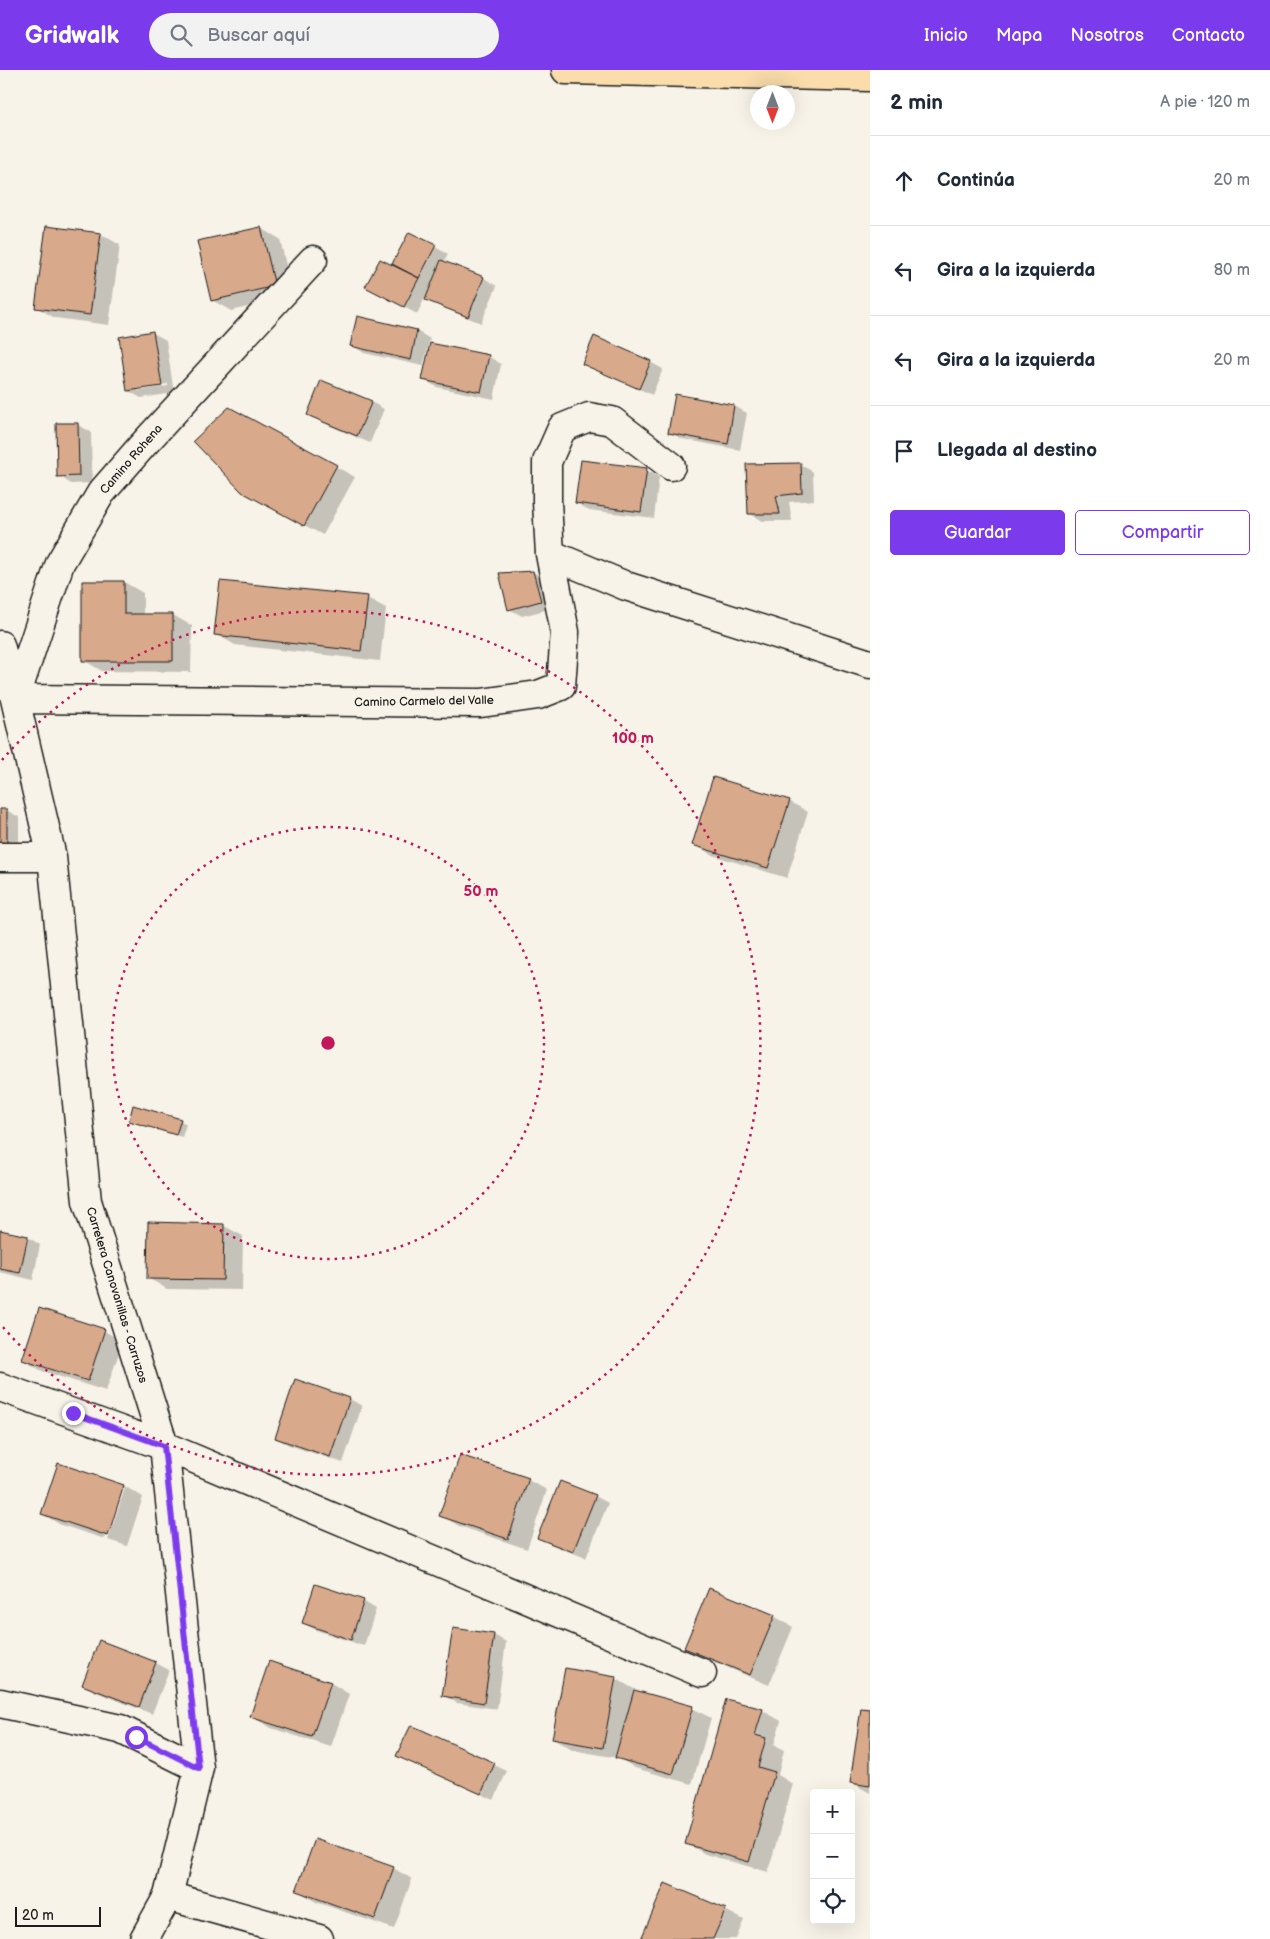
<!DOCTYPE html>
<html lang="es">
<meta charset="utf-8">
<style>
:root{--surface:#fff;--page:#f2f2f3;--text:#1f2937;--muted:#747a83;--line:#e0e1e3;--accent:#7c3aed}
body{margin:0;font-family:"Balsamiq Sans",sans-serif;background:var(--page);color:var(--text)}
.controls{position:absolute;right:15px;bottom:15px;display:grid;overflow:hidden;border-radius:5px;box-shadow:0 5px 20px #0002}
.controls button{width:45px;height:45px;display:grid;place-items:center;padding:0;border:0;border-bottom:1px solid var(--line);background:var(--surface);color:var(--text);font:25px sans-serif}
.compass{position:absolute;left:750px;top:15px;width:45px;height:45px;border-radius:50%;background:var(--surface);box-shadow:0 5px 20px #0002;rotate:180deg}
.scale{position:absolute;left:15px;bottom:12px;width:86px;box-sizing:border-box;padding-left:5px;border:2px solid #1c1c1c;border-top:0;font-size:14px;line-height:18px;white-space:nowrap;color:#1c1c1c;-webkit-text-stroke:4px #f7f3e8;paint-order:stroke}
.stop{position:absolute;width:15px;height:15px;margin:-11px;border:4px solid #7c3aed;border-radius:50%;background:#fff}
.stop.end{background:#7c3aed;border-color:#fff;box-shadow:0 1px 5px #0008}
.list{margin:0;padding:0;list-style:none}
h2{display:flex;justify-content:space-between;align-items:center;height:65px;margin:0;padding:0 20px;font-size:21px}
h2 small{font-size:16px;font-weight:400;color:var(--muted)}
.list li{display:grid;grid-template-columns:32px 1fr auto;gap:15px;align-items:center;box-sizing:border-box;height:90px;padding:0 20px;border-top:1px solid var(--line)}
.list b{display:block;font-size:19px;white-space:nowrap}
.list em{font-size:16px;font-style:normal;color:var(--muted)}
.actions{display:flex;gap:10px;padding:15px 20px}
.actions a{flex:1;padding:11px 0;border:1px solid var(--accent);border-radius:5px;text-align:center;font-size:18px;color:var(--accent)}
.actions .main{background:var(--accent);color:#fff}
.icon{flex:none;width:28px;height:28px;fill:none;stroke:currentColor;stroke-width:2;stroke-linecap:round;stroke-linejoin:round}
.map{position:relative;flex:none;width:870px;height:1869px;overflow:hidden}
header{display:flex;align-items:center;gap:30px;box-sizing:border-box;height:70px;padding:0 25px;background:var(--accent);color:#fff}
header strong{font-size:24px}
nav{display:flex;gap:28px;margin-inline-start:auto;font-size:18px}
.search{width:350px;height:45px;background:var(--page);display:flex;align-items:center;gap:12px;box-sizing:border-box;padding:0 18px;border-radius:28px;color:var(--muted);font-size:19px}
main{display:flex}
aside{flex:1;background:var(--surface)}
.map>svg:first-child{display:block}
.shadow{fill:#0003;fill-rule:evenodd}
.building{fill:#d9a98b;stroke:#1c1c1c}
.lines{fill:none;stroke-linecap:round;stroke-linejoin:round}
.minor-casing{stroke:#1c1c1c;stroke-width:31}
.highway-casing{stroke:#1c1c1c;stroke-width:31}
.minor{stroke:#f7f3e8;stroke-width:28}
.highway{stroke:#fbddab;stroke-width:28}
.route{stroke:#7c3aed;stroke-width:6}
.ring{fill:none;stroke:#c2185b;stroke-width:2.5;stroke-dasharray:2.5 5}
.labels{text-anchor:middle;stroke-width:4;stroke-linejoin:round;paint-order:stroke}
.street-label{font-size:12px;fill:#1c1c1c;stroke:#f7f3e8}
.centre{fill:#c2185b;stroke:#f7f3e8;stroke-width:2.5}
.ring-label{font-size:15px;text-anchor:middle;font-weight:bold;fill:#c2185b;stroke:#f7f3e8;stroke-width:4;stroke-linejoin:round;paint-order:stroke}
</style>
<header>
<strong>Gridwalk</strong>
<div class="search"><svg class="icon" aria-label="search" viewBox="0 0 24 24"><circle cx="10" cy="10" r="6"/><path d="M15 15l6 6"/></svg>Buscar aquí</div>
<nav><a>Inicio</a><a>Mapa</a><a>Nosotros</a><a>Contacto</a></nav>
</header>
<main>
<div class="map">
<svg width="870" height="1869" viewBox="0 0 870 1869">
<rect width="100%" height="100%" fill="#f7f3e8"/>
<filter id="ink" filterUnits="userSpaceOnUse"><feTurbulence type="fractalNoise" baseFrequency=".02" numOctaves="2"/><feDisplacementMap in="SourceGraphic" scale="10" xChannelSelector="R" yChannelSelector="G"/><feConvolveMatrix kernelMatrix="1 2 1 2 8 2 1 2 1" color-interpolation-filters="sRGB"/></filter>
<g filter="url(#ink)">
<path class="shadow" d="M 261,158 L 280,169 L 293,226 L 231,241 L 212,230 Z
M 409,163 L 448,184 L 444,192 L 484,208 L 497,216 L 481,253 L 439,236 L 425,228 L 417,244 L 380,224 Z
M 101,164 L 120,175 L 109,255 L 55,248 L 36,237 Z
M 358,248 L 417,261 L 430,269 L 423,296 L 364,283 L 352,275 Z
M 153,263 L 166,270 L 174,323 L 141,328 L 128,321 ZM 168,314 L 168,316 L 138,321 L 138,318 Z
M 488,286 L 501,294 L 494,329 L 437,317 L 424,310 Z
M 650,292 L 663,299 L 652,325 L 584,293 Z
M 676,326 L 734,336 L 747,343 L 740,380 L 682,369 L 669,362 Z
M 371,332 L 384,339 L 370,373 L 321,352 L 308,345 Z
M 230,339 L 355,407 L 323,465 L 262,433 Z
M 58,355 L 78,355 L 91,362 L 92,413 L 71,414 L 59,406 Z
M 800,394 L 813,402 L 814,430 L 789,432 L 792,451 L 762,451 L 749,443 Z
M 646,400 L 659,407 L 654,448 L 589,440 L 576,433 Z
M 533,502 L 546,510 L 553,538 L 522,546 L 509,539 Z
M 83,512 L 124,512 L 143,523 L 143,545 L 173,545 L 192,556 L 191,602 L 102,601 L 83,590 Z
M 367,528 L 386,538 L 380,591 L 235,575 L 216,564 Z
M 789,731 L 808,742 L 787,808 L 712,785 L 694,774 Z
M 0,740 L 6,740 L 19,747 L 19,787 L 0,787 Z
M 130,1050 L 180,1050 L 186,1054 L 182,1067 L 136,1053 Z
M 149,1154 L 224,1156 L 243,1166 L 242,1220 L 167,1219 L 148,1208 Z
M 0,1161 L 28,1167 L 40,1175 L 33,1210 L 0,1202 Z
M 104,1261 L 123,1271 L 106,1321 L 42,1301 L 23,1290 Z
M 295,1311 L 350,1329 L 362,1336 L 343,1393 L 289,1375 L 276,1368 Z
M 59,1394 L 124,1416 L 143,1427 L 127,1476 L 108,1470 L 125,1418 L 122,1418 L 105,1469 L 61,1455 L 42,1444 Z
M 528,1410 L 547,1420 L 527,1479 L 459,1456 L 440,1445 Z
M 595,1426 L 608,1433 L 586,1488 L 552,1475 L 539,1468 Z
M 363,1531 L 376,1539 L 364,1576 L 316,1560 L 303,1553 Z
M 774,1546 L 793,1557 L 769,1615 L 705,1588 L 686,1578 Z
M 494,1565 L 506,1572 L 497,1639 L 457,1633 L 444,1626 Z
M 100,1572 L 156,1593 L 169,1600 L 152,1644 L 96,1622 L 83,1615 Z
M 269,1593 L 331,1613 L 349,1624 L 331,1677 L 271,1658 L 252,1647 Z
M 615,1608 L 634,1619 L 634,1621 L 692,1638 L 711,1648 L 692,1714 L 635,1698 L 618,1688 L 572,1680 L 553,1669 Z
M 762,1640 L 781,1651 L 774,1675 L 784,1680 L 778,1705 L 793,1714 L 768,1802 L 705,1784 L 686,1773 Z
M 870,1640 L 870,1723 L 852,1713 Z
M 411,1656 L 507,1701 L 494,1730 L 411,1692 Z
M 393,1798 L 412,1809 L 394,1859 L 316,1832 L 298,1821 Z
M 725,1840 L 744,1850 L 736,1869 L 642,1869 Z"/>
<path class="building" d="M 46,156 L 101,163 L 90,245 L 35,238 Z
M 261,157 L 275,216 L 211,231 L 197,171 Z
M 409,162 L 436,175 L 419,208 L 392,194 Z
M 380,189 L 419,208 L 404,237 L 365,217 Z
M 441,190 L 484,207 L 468,247 L 425,230 Z
M 357,246 L 417,260 L 411,290 L 350,276 Z
M 153,261 L 162,316 L 127,321 L 119,267 Z
M 594,266 L 651,291 L 639,319 L 582,294 Z
M 430,273 L 489,285 L 481,322 L 422,310 Z
M 321,310 L 372,331 L 357,366 L 307,345 Z
M 675,324 L 734,335 L 728,374 L 668,363 Z
M 229,337 L 337,395 L 304,456 L 242,422 L 193,371 Z
M 56,353 L 78,353 L 79,406 L 57,407 Z
M 581,390 L 647,398 L 641,442 L 575,433 Z
M 801,393 L 802,423 L 776,426 L 780,444 L 748,444 L 746,394 Z
M 533,501 L 541,531 L 508,540 L 499,503 Z
M 82,511 L 124,511 L 124,544 L 173,544 L 173,591 L 82,591 Z
M 220,511 L 368,526 L 361,581 L 214,565 Z
M 713,707 L 790,730 L 768,798 L 692,775 Z
M 0,739 L 7,739 L 7,781 L 0,781 Z
M 133,1035 L 181,1049 L 176,1065 L 129,1051 Z
M 148,1152 L 224,1154 L 223,1210 L 147,1209 Z
M 0,1160 L 28,1166 L 20,1203 L 0,1199 Z
M 39,1238 L 105,1259 L 88,1311 L 22,1290 Z
M 295,1309 L 350,1328 L 330,1387 L 275,1368 Z
M 460,1385 L 529,1408 L 508,1469 L 439,1446 Z
M 58,1393 L 124,1415 L 108,1466 L 41,1444 Z
M 560,1411 L 596,1425 L 573,1482 L 537,1468 Z
M 315,1514 L 364,1530 L 351,1570 L 302,1553 Z
M 709,1518 L 775,1545 L 750,1605 L 684,1578 Z
M 453,1558 L 494,1564 L 484,1633 L 442,1626 Z
M 99,1570 L 156,1592 L 139,1637 L 82,1615 Z
M 269,1591 L 331,1612 L 312,1667 L 250,1647 Z
M 565,1598 L 616,1607 L 603,1678 L 552,1669 Z
M 634,1620 L 693,1636 L 673,1704 L 615,1688 Z
M 726,1629 L 763,1639 L 755,1665 L 766,1668 L 758,1697 L 775,1702 L 749,1792 L 685,1774 Z
M 861,1638 L 870,1639 L 870,1716 L 850,1713 Z
M 411,1655 L 495,1693 L 481,1724 L 396,1686 Z
M 315,1769 L 394,1797 L 375,1849 L 296,1821 Z
M 665,1813 L 726,1839 L 713,1869 L 641,1869 Z"/>
<g class="lines">
<defs>
<path id="minor" d="M 313,190 L 142,376 L 101,423 L 60,493 L 15,629 L 481,633 L 538,625 L 561,616 L 565,562 L 550,484 L 547,432 L 547,392 L 562,358 L 589,347 L 612,351 L 671,396
M 550,484 L 626,516 L 870,594
M 0,575 L 15,629 L 52,787 L 87,1131 L 164,1376 L 199,1698 L 168,1826 L 144,1869
M 0,787 L 52,787
M 0,1317 L 164,1376 L 702,1603
M 0,1633 L 120,1659 L 199,1698
M 168,1826 L 319,1869"/>
<path id="highway" d="M 566,0 L 870,7"/>
</defs>
<use href="#minor" class="minor-casing"/>
<use href="#highway" class="highway-casing"/>
<use href="#minor" class="minor"/>
<use href="#highway" class="highway"/>
</g>
</g>
<g class="lines" filter="url(#ink)">
<path class="route" d="M 73,1343 L 164,1376 L 199,1698 L 136,1667"/>
</g>
<g class="ring">
<circle cx="328" cy="973" r="216"/>
<path d="M2 690A432 432 0 1 1 2 1256"/>
</g>
<g class="labels">
<g class="street-label">
<text transform="translate(131 389) rotate(-49)" y="4">Camino Rohena</text>
<text transform="translate(424 631) rotate(-1)" y="4">Camino Carmelo del Valle</text>
<text transform="translate(117 1225) rotate(73)" y="4">Carretera Canovanillas - Carruzos</text>
</g>
</g>
<circle cx="328" cy="973" r="8" class="centre"/>
<g class="ring-label">
<text x="633" y="673">100 m</text>
<text x="481" y="826">50 m</text>
</g>
</svg>
<div class="controls">
<button>+</button>
<button>−</button>
<button><svg class="icon" aria-label="locate" viewBox="0 0 24 24"><circle cx="12" cy="12" r="6"/><path d="M12 2v4M12 18v4M2 12h4M18 12h4"/></svg></button>
</div>
<svg class="compass" viewBox="-18 -18 36 36"><path d="M0-13l5 13h-10z" fill="#e53935"/><path d="M0 13l5-13h-10z" fill="#747a83"/></svg>
<div class="scale">20 m</div>
<div class="stop" style="left:136px;top:1667px"></div>
<div class="stop end" style="left:73px;top:1343px"></div>
</div>
<aside>
<h2>2 min<small>A pie · 120 m</small></h2>
<ul class="list">
<li><svg class="icon" aria-label="ahead" viewBox="0 0 24 24"><path d="M12 20V5M6 11l6-6 6 6"/></svg><div><b>Continúa</b></div><em>20 m</em></li>
<li><svg class="icon" aria-label="left" viewBox="0 0 24 24"><path d="M17 20v-9H6M10 6l-5 5 5 5"/></svg><div><b>Gira a la izquierda</b></div><em>80 m</em></li>
<li><svg class="icon" aria-label="left" viewBox="0 0 24 24"><path d="M17 20v-9H6M10 6l-5 5 5 5"/></svg><div><b>Gira a la izquierda</b></div><em>20 m</em></li>
<li><svg class="icon" aria-label="arrive" viewBox="0 0 24 24"><path d="M6 21V4h12l-3 4 3 4H6"/></svg><div><b>Llegada al destino</b></div></li>
</ul>
<div class="actions"><a class="main">Guardar</a><a>Compartir</a></div>
</aside>
</main>
